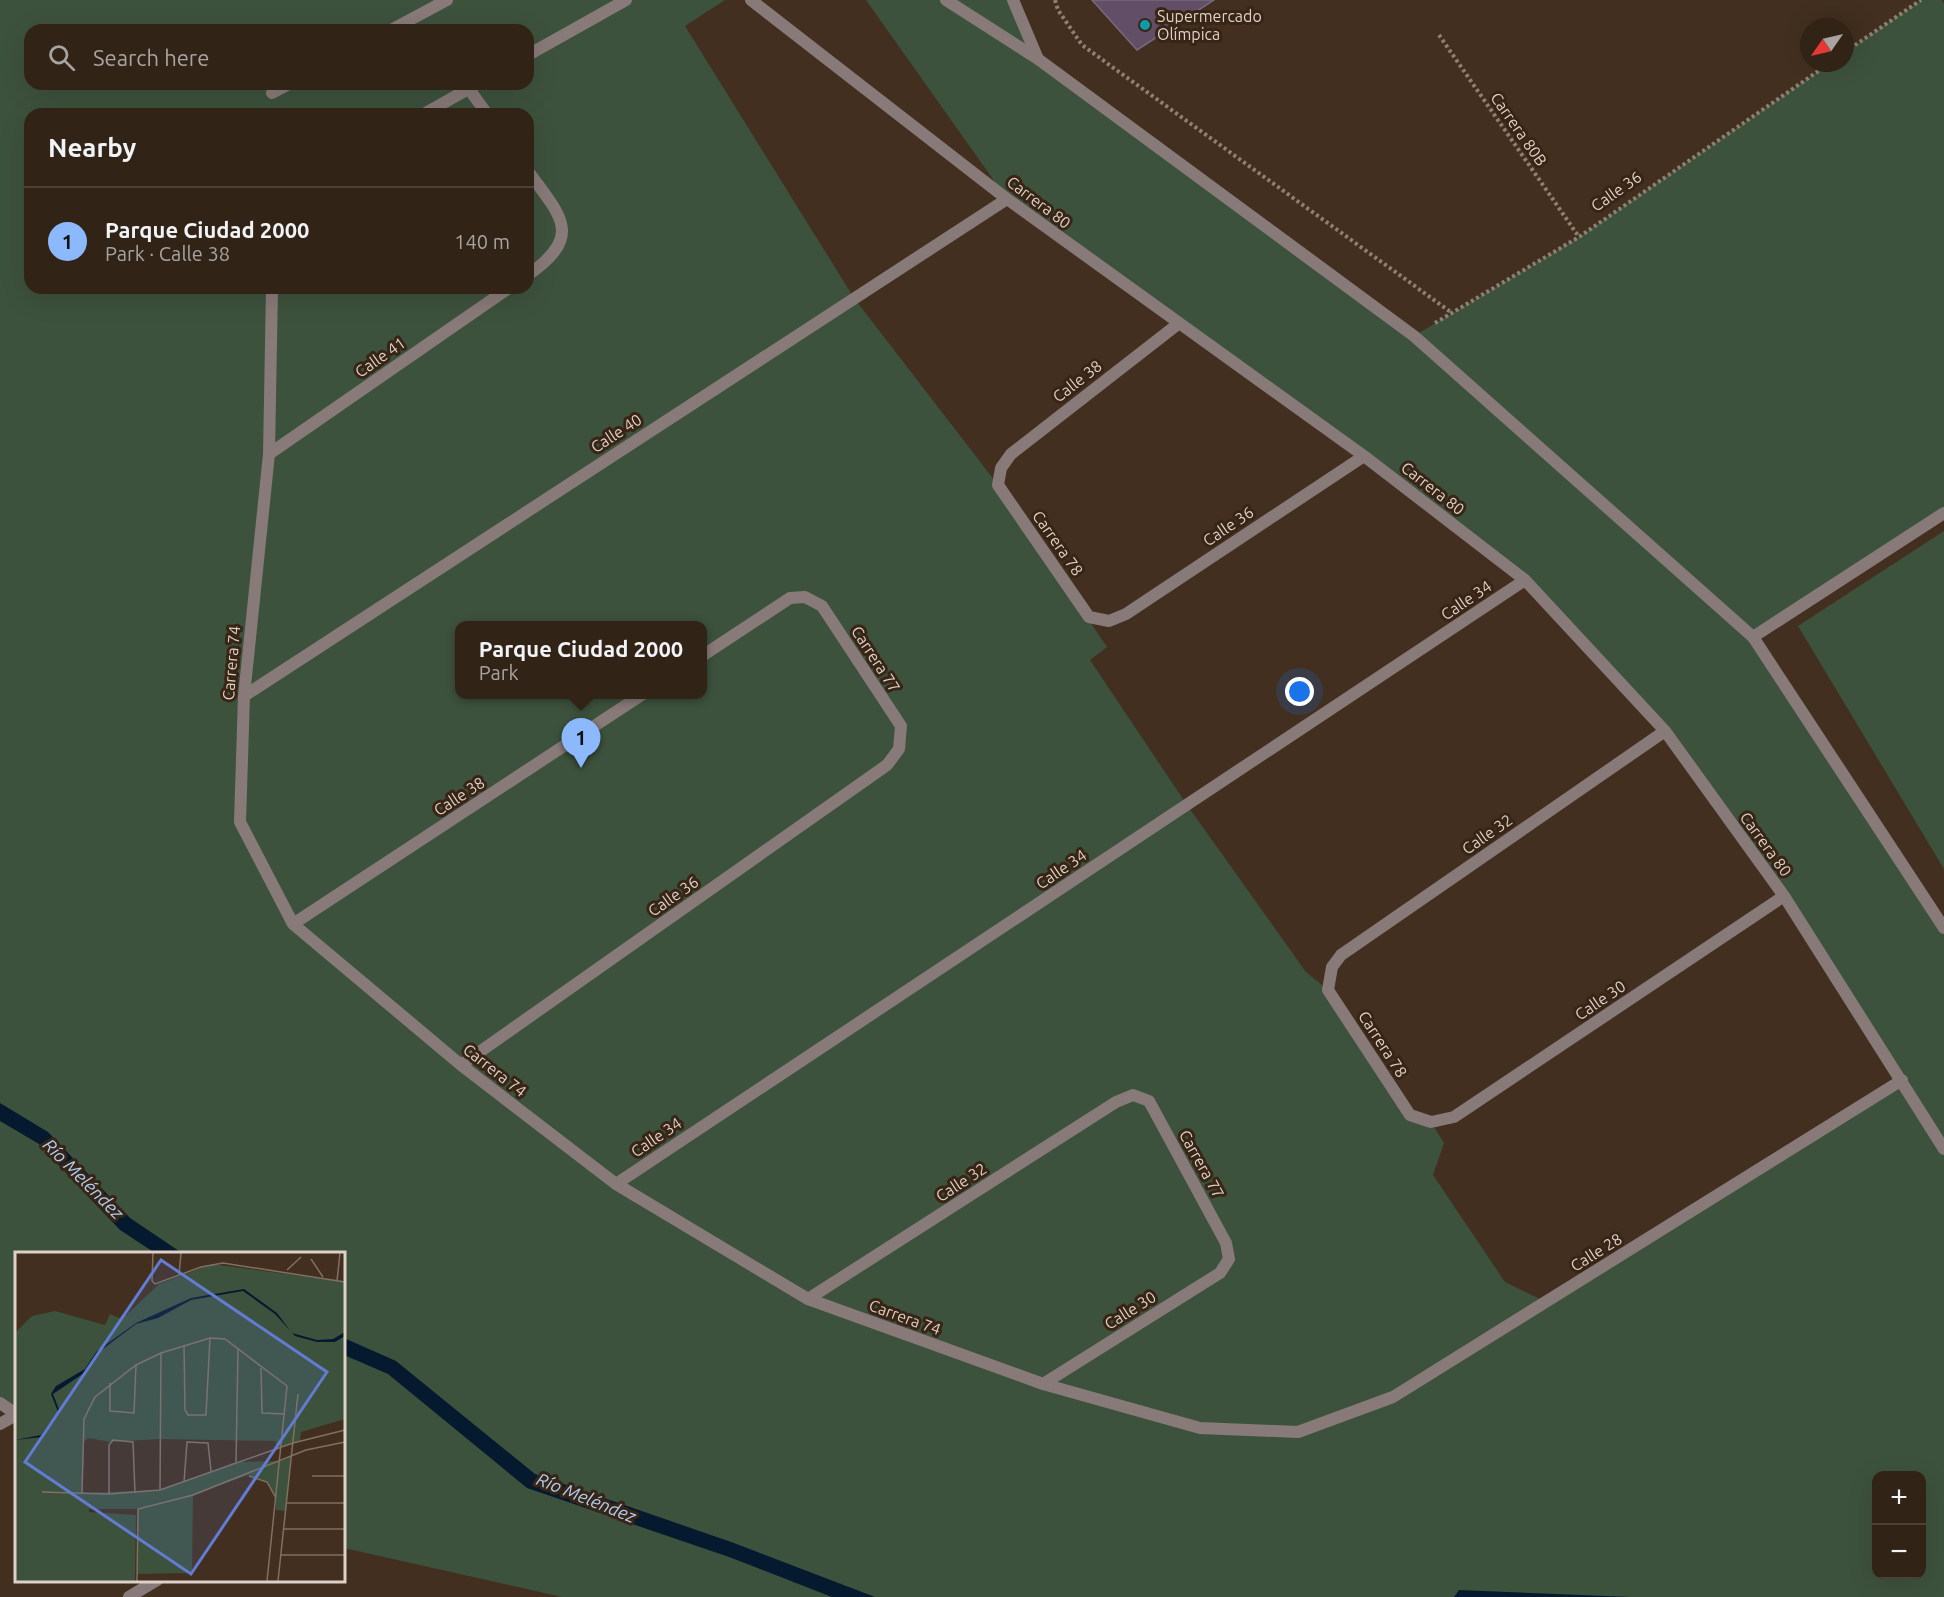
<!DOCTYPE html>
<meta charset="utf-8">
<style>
:root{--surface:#322317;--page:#3a2b20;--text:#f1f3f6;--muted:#a8a4a1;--line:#4d4036;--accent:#8bb9fc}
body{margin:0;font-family:Ubuntu,sans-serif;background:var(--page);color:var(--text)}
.controls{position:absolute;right:18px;bottom:18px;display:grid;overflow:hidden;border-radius:12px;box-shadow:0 6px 24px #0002}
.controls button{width:54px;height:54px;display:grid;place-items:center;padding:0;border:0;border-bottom:2px solid var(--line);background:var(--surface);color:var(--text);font:30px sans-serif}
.compass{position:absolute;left:1800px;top:18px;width:54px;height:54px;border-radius:50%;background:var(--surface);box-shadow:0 6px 24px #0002;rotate:236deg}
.you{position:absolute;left:1300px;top:692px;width:21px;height:21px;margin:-15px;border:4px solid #fff;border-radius:50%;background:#1a73e8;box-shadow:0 0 0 9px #1a73e833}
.badge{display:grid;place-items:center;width:39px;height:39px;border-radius:50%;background:var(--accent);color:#111;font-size:20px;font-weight:700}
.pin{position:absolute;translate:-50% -50px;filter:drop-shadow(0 2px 3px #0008)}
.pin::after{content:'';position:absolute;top:32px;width:21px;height:18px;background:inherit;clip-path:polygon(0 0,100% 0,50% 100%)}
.popup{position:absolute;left:455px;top:621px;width:252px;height:78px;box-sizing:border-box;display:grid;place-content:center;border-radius:12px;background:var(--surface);filter:drop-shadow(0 2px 4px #0005);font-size:20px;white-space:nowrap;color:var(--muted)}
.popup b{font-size:22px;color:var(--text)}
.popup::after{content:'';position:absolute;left:50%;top:100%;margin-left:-12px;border:12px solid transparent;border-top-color:var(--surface)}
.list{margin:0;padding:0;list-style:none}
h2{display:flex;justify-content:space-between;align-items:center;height:78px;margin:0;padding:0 24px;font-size:26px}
h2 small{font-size:20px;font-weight:400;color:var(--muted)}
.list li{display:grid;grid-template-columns:39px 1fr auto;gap:18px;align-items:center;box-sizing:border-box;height:108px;padding:0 24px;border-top:2px solid var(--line)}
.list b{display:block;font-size:22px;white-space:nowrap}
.list p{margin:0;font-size:20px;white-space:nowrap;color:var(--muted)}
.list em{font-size:20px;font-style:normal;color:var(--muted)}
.icon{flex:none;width:33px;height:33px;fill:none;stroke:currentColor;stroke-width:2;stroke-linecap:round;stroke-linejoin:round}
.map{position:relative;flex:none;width:1944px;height:1597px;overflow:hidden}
.search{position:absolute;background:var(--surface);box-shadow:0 6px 24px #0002;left:24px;top:24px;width:510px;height:66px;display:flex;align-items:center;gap:15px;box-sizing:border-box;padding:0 21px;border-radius:18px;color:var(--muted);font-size:22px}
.panel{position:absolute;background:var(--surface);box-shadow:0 6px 24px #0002;left:24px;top:108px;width:510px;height:186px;border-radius:18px}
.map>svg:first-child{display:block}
.green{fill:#3d523d;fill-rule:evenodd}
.water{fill:#061a2f}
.building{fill:#634e68;stroke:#79687d;stroke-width:1.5}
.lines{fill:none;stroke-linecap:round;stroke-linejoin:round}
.path{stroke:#908073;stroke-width:4;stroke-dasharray:3 3;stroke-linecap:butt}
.service{stroke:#887a79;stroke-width:12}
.minor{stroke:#887a79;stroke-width:12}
.tertiary{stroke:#887a79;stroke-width:12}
.culture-dot{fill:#0f9aa8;stroke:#382515;stroke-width:2}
.labels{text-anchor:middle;stroke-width:6;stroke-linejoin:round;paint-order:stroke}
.poi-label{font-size:16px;fill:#ded1c8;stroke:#382515;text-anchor:start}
.street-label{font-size:16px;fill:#ded1c8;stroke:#382515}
.water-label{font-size:18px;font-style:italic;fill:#aecff5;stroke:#382515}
.inset-road{fill:none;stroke:#807063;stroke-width:1.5}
.view{fill:#617cd2;fill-opacity:0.15;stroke:#617cd2;stroke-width:3}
.inset-edge{fill:none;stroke:#ded1c8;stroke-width:3}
</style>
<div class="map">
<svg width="1944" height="1597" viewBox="0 0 1944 1597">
<rect width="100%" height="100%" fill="#422f1f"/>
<path class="green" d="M 0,0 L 725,0 L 685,26 L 854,298 L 998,485 L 1107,647 L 1090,660 L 1187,805 L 1306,972 L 1328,990 L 1410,1115 L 1431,1122 L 1444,1143 L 1433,1175 L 1505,1282 L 1546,1302 L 1902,1081 L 1665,731 L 1525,580 L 1007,199 L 866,0 L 1013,0 L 1038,59 L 1414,336 L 1579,237 L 1830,63 L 1845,63 L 1845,52 L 1921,0 L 1942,0 L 1944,4 L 1944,513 L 1753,637 L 1944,928 L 1944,1597 L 562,1597 L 344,1548 L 344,1254 L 16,1254 L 16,1414 L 0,1403 ZM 30,30 L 528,30 L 528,84 L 30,84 ZM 30,114 L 528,114 L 528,288 L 30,288 ZM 460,626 L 702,626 L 702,694 L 460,694 ZM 1876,1476 L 1922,1476 L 1922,1574 L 1876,1574 Z
M 1944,531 L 1944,869 L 1798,626 Z"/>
<path class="water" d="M 0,1103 L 48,1132 L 130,1218 L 182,1253 L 155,1253 L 120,1230 L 39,1144 L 0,1121 Z
M 344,1338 L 396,1361 L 535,1474 L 734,1543 L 875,1597 L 832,1597 L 729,1557 L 527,1488 L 388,1374 L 344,1355 Z
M 1459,1590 L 1632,1597 L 1454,1597 Z"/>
<path class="building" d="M 1092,0 L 1214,0 L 1137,50 Z"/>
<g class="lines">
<path class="path" d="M 1055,0 L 1058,10 L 1082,45 L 1452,313
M 1439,35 L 1579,237
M 1845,52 L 1921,0
M 1435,323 L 1579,237 L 1830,63"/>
<path class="service" d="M 1753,637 L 1944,928"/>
<path class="minor" d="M 751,0 L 1007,199 L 1364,456 L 1525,580 L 1665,731 L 1784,896 L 1944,1149
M 946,0 L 1038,59 L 1414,336 L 1753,637 L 1944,513
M 391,30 L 447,0
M 528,55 L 626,0
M 469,89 L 487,114
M 272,93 L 289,84
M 424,114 L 477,84
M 528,171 C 560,216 585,235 528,275
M 272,288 L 269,454 L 244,696 L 240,822 L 293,924 L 461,1065 L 616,1184 L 808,1299 L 1043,1384 L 1200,1428 L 1298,1432 L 1393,1397 L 1902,1080
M 1178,324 L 1011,454 L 1001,468 L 998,485 L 1089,617 L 1109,621 L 1126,614 L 1364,456
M 269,454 L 509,288
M 244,696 L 1007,199
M 1665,731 L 1341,955 L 1332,967 L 1328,990 L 1410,1115 L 1431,1122 L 1454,1117 L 1784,896
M 293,924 L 643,694
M 461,1065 L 887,765 L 899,749 L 901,726 L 822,606 L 805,597 L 790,598 L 702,656
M 616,1184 L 1525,580
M 808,1299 L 1116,1102 L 1133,1095 L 1149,1101 L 1226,1243 L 1229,1259 L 1220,1273 L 1043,1384
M 0,1403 L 16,1414
M 0,1424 L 16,1415
M 129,1597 L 157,1580"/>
<path class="tertiary" d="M 1013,0 L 1038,59"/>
</g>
<circle class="culture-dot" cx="1145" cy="25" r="6"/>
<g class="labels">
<g class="poi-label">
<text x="1157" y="22">Supermercado<tspan x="1157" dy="18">Olímpica</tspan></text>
</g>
<g class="street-label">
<text transform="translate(1519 129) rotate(55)" y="6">Carrera 80B</text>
<text transform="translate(1616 191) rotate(-35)" y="6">Calle 36</text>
<text transform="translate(1039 202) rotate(37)" y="6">Carrera 80</text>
<text transform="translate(380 357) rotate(-35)" y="6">Calle 41</text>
<text transform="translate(1077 381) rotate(-38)" y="6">Calle 38</text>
<text transform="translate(616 433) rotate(-33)" y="6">Calle 40</text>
<text transform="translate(1433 488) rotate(38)" y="6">Carrera 80</text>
<text transform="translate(1228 526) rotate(-34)" y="6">Calle 36</text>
<text transform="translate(1058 543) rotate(55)" y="6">Carrera 78</text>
<text transform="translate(1466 600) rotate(-34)" y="6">Calle 34</text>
<text transform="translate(876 659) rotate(57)" y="6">Carrera 77</text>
<text transform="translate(231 663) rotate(-85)" y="6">Carrera 74</text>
<text transform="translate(459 796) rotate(-33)" y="6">Calle 38</text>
<text transform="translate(1487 834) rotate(-35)" y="6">Calle 32</text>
<text transform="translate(1766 844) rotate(54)" y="6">Carrera 80</text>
<text transform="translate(1061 869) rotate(-34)" y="6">Calle 34</text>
<text transform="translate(673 896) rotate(-35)" y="6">Calle 36</text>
<text transform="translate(1600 1000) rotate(-34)" y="6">Calle 30</text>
<text transform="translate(1383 1044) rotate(57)" y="6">Carrera 78</text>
<text transform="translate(495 1070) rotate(38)" y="6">Carrera 74</text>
<text transform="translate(656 1137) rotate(-34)" y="6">Calle 34</text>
<text transform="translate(1202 1164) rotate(61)" y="6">Carrera 77</text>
<text transform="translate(961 1182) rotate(-33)" y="6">Calle 32</text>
<text transform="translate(1596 1252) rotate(-32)" y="6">Calle 28</text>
<text transform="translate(1130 1310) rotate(-32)" y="6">Calle 30</text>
<text transform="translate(905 1317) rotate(20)" y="6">Carrera 74</text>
</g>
<g class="water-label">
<text transform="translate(83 1179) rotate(45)" y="6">Río Meléndez</text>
<text transform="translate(586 1498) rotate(22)" y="6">Río Meléndez</text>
</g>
</g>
<g transform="translate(15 1252)">
<rect width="330" height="330" fill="#422f1f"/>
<path d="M 197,12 L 330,30 L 330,167 L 286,180 L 285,189 L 261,197 L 261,189 L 145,187 L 95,190 L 74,186 L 69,189 L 67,241 L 145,238 L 221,210 L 266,209 L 276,205 L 271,259 L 261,258 L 261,247 L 252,230 L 233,223 L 178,243 L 177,321 L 122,322 L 123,257 L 74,257 L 74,260 L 121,263 L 120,329 L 0,329 L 0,81 L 17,64 L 40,59 L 90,73 L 95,62 L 107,67 L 144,32 Z" fill="#3d523d"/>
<path d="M 229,37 L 262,61 L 277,81 L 302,88 L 318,87 L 330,80 L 330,84 L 320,90 L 302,90 L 280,84 L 260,62 L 228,39 L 176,48 L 143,66 L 121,72 L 84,100 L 72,119 L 38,142 L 45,160 L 27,185 L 0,188 L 26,183 L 43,160 L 36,142 L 41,134 L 70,117 L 82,99 L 121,71 L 176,46 Z" fill="#061a2f"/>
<path class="inset-road" d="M 138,1 L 137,29 L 140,32 L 186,15 L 208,11 L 330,30M 296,7 L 308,25M 272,18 L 286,5M 164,23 L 166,1M 322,29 L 325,1M 169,93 L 170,158 L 173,163 L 191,163 L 195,86M 246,116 L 247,161 L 270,162M 95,131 L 95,159 L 119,161 L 121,113M 221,210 L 223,97M 234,224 L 252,230 L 261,246M 297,224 L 330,224M 169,230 L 172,190 L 193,191 L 196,219M 145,238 L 146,101M 27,240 L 94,242 L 145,238 L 278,191 L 330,178M 67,242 L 69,167 L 80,145 L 121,113 L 146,101 L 195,86 L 210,87 L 272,134 L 252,329M 94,242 L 94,193 L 98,188 L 118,190 L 120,241M 271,251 L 330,251M 269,277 L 330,277M 266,303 L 330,303M 122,329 L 123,257 L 178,243 L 291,198 L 330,190M 263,329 L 283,142"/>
<path class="view" d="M 146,8 L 312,120 L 176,322 L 10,210 Z"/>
<rect width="330" height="330" class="inset-edge"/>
</g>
</svg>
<div class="controls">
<button>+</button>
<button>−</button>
</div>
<svg class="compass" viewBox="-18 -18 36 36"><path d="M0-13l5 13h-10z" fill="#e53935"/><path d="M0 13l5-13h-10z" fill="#a8a4a1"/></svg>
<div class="you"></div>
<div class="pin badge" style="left:581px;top:768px">1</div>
<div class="popup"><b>Parque Ciudad 2000</b>Park</div>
<div class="search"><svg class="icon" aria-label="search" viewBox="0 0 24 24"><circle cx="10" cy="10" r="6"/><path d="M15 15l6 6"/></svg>Search here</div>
<section class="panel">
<h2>Nearby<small></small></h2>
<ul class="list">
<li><span class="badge">1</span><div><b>Parque Ciudad 2000</b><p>Park · Calle 38</p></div><em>140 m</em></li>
</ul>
</section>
</div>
